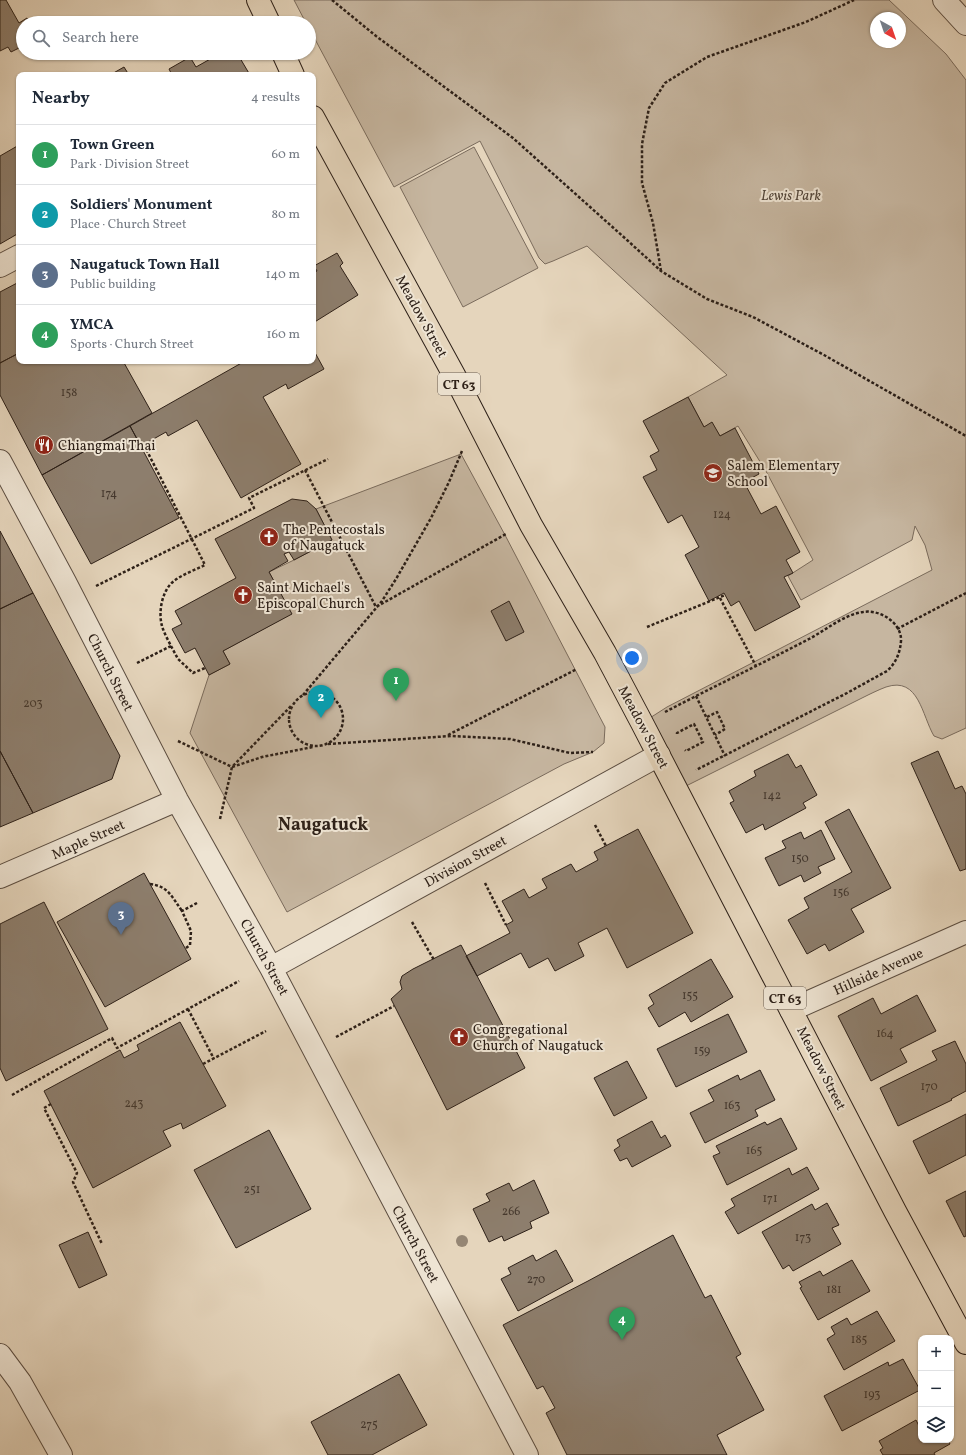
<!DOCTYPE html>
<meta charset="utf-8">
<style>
:root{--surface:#fff;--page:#f2f2f3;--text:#1f2937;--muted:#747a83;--line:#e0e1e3;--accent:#b45309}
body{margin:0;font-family:Vollkorn,serif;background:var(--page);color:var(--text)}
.controls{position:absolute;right:12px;bottom:12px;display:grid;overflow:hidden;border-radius:8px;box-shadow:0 1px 3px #0004}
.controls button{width:36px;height:36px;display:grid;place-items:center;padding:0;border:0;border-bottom:1px solid var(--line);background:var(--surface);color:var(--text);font:20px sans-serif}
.compass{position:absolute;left:870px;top:12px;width:36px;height:36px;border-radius:50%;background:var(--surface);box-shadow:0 1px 3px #0004;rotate:140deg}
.you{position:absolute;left:632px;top:658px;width:14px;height:14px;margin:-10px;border:3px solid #fff;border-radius:50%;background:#1a73e8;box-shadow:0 0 0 6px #1a73e833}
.badge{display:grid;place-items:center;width:26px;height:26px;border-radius:50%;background:var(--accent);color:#fff;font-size:13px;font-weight:700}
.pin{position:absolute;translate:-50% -33px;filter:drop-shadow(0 1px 2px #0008)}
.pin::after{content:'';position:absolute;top:21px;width:14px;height:12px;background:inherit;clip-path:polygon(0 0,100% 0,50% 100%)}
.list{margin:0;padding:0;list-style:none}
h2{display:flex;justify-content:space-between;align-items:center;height:52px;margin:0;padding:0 16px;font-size:17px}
h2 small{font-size:13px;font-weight:400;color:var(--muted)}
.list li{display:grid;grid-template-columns:26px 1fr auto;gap:12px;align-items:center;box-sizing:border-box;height:60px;padding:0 16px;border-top:1px solid var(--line)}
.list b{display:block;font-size:15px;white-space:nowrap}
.list p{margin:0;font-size:13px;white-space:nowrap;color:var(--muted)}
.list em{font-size:13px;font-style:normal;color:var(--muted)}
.icon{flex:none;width:22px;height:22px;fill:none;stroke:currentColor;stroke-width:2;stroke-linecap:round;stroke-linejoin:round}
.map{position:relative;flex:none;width:966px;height:1455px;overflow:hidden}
.search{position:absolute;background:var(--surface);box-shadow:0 1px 3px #0004;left:16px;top:16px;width:300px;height:44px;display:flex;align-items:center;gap:10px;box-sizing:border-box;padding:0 14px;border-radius:22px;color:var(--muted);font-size:15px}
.panel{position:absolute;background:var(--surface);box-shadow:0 1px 3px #0004;left:16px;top:72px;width:300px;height:292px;border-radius:8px}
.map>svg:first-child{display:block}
.green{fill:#c6b6a0;stroke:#7a6b5c;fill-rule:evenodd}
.building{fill:#8d7e6d;stroke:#2d2018}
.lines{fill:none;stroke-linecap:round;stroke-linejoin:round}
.minor-casing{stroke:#5b4d41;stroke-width:24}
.major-casing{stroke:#2d2018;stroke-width:24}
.path{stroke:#2d2018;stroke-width:2.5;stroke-dasharray:3 2;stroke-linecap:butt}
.minor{stroke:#eee4d3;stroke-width:22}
.major{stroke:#e5d5bc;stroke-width:22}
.tree{fill:#958674}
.labels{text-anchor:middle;stroke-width:4;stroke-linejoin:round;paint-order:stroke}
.number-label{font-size:12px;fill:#45382d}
.shield{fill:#eee4d3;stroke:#675b50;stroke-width:1}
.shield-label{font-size:13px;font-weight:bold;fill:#2d2018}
.park-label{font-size:14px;font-style:italic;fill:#53463a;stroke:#eee4d3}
.street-label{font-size:14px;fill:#2d2018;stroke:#eee4d3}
.poi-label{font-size:14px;fill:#2d2018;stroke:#eee4d3;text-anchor:start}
.district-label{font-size:18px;font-weight:bold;fill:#2d2018;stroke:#eee4d3}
</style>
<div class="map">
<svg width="966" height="1455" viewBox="0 0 966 1455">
<rect width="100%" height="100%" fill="#e5d5bc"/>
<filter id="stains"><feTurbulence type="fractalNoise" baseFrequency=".005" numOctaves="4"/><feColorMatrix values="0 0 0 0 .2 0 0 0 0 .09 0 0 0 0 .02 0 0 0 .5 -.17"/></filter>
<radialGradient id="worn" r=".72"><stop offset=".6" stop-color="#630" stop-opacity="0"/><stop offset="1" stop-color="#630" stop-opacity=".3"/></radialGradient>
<path class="green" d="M 294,0 L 889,0 L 946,54 L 966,80 L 966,728 L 942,739 L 934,736 C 922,716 919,676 886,687 C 878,690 870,694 862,698 L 678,790 L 642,723 L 667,707 L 932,570 L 925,545 L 915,526 L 912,540 L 801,600 L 788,576 L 813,560 L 767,473 L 738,426 L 720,436 L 712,423 L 704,427 L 688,397 L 727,375 L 587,246 L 553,261 L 545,264 L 539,258 L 480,141 L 394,187 L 309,28 L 309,23 L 306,23 ZM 876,18 L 900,18 L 900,42 L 876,42 Z
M 474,147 L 538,268 L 463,307 L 400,187 Z
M 461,454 L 505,535 L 605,727 L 604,743 L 593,752 L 564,764 L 287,912 L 190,733 L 209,675 L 230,664 L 223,651 L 291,614 L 269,572 L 294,560 L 332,540 L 316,509 Z"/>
<path class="building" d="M 0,0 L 6,0 L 19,23 L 27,18 L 29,23 L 23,23 L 23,46 L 11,52 L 8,47 L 0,51 Z
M 221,53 L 237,53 L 250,75 L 172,75 L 169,69 L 190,57 L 196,67 Z
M 124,67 L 129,75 L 110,75 Z
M 19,145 L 19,233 L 0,244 L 0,156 Z
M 337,253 L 343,263 L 340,266 L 358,295 L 313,323 L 313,273 L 317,271 L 314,266 Z
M 19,282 L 19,353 L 0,363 L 0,292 Z
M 313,349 L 324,369 L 288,389 L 286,384 L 263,397 L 301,464 L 241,498 L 197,420 L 168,436 L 166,432 L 141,446 L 130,426 L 245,361 L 313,361 Z
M 19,353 L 19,361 L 123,361 L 152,413 L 42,475 L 0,395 L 0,363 Z
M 688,397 L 704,427 L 712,422 L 720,436 L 735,428 L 759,474 L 744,482 L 761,514 L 776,506 L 800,552 L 786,560 L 793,573 L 784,577 L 800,607 L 755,631 L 739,601 L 731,606 L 724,593 L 709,601 L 685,555 L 699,547 L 682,515 L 668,523 L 643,477 L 657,470 L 650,456 L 659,451 L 643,421 Z
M 130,426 L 179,518 L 91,564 L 42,475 Z
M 292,499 L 307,501 L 316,509 L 332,540 L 294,560 L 289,552 L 284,554 L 288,561 L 269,572 L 292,614 L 223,651 L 230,664 L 209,675 L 195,648 L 185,653 L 172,629 L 182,624 L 175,611 L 236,578 L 215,539 Z
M 0,531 L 33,593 L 0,609 Z
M 33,593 L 120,756 L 112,779 L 33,813 L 0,751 L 0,609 Z
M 509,601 L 524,632 L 506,641 L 491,611 Z
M 0,751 L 33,813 L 0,827 Z
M 938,751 L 955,789 L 962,786 L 966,794 L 966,869 L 960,871 L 911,763 Z
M 788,754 L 796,768 L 801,765 L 817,795 L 803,803 L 806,808 L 765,830 L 763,824 L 746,833 L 730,803 L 734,801 L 729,791 L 756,776 L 754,771 Z
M 849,809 L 891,888 L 851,909 L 864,932 L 829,951 L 825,944 L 807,954 L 788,920 L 809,908 L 804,898 L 852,872 L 825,822 Z
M 638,829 L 693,933 L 627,968 L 607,928 L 578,943 L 584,956 L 555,971 L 548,958 L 529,968 L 521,953 L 477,976 L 466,956 L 510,933 L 506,925 L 513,921 L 502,901 L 524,889 L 529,898 L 547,888 L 542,879 L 571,864 L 576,872 L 598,860 L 594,852 Z
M 821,830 L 835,859 L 818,867 L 821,873 L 804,882 L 801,875 L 779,886 L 765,858 L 786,848 L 782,841 L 801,832 L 804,839 Z
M 144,873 L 191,959 L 105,1007 L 57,922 Z
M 44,902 L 108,1029 L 6,1081 L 0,1068 L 0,924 Z
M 461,945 L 525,1068 L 447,1110 L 391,999 L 402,989 L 400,982 L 402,976 L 413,969 Z
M 711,959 L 733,997 L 691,1022 L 685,1012 L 659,1027 L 648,1008 L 654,1004 L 649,995 Z
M 917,995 L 936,1031 L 900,1049 L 907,1062 L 871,1081 L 838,1016 L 873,998 L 881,1014 Z
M 728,1014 L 747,1052 L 676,1087 L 657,1049 Z
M 180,1022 L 226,1106 L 183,1129 L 181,1123 L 163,1131 L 171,1146 L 93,1188 L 44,1091 L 120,1050 L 124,1058 L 139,1050 L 137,1045 Z
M 955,1041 L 966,1064 L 966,1091 L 951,1099 L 952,1100 L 898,1126 L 880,1088 L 937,1060 L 932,1051 Z
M 627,1061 L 647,1098 L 614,1116 L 594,1078 Z
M 760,1070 L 775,1100 L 755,1110 L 758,1116 L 705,1143 L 690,1113 L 714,1101 L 708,1090 L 738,1075 L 740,1080 Z
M 966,1114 L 966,1155 L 929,1174 L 913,1141 Z
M 781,1118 L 797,1149 L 727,1185 L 713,1156 L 720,1153 L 716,1146 L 765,1122 L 767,1125 Z
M 652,1121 L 661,1138 L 665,1135 L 671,1146 L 632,1167 L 627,1158 L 620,1161 L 614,1150 L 620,1146 L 617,1140 Z
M 269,1130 L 311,1209 L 236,1248 L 194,1170 Z
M 807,1167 L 819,1189 L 738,1234 L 725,1212 L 735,1206 L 731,1199 L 789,1168 L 792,1175 Z
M 534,1180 L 549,1213 L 530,1222 L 532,1228 L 504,1241 L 502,1236 L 489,1242 L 473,1209 L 490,1201 L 486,1194 L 509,1183 L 513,1191 Z
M 966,1191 L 966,1236 L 964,1237 L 946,1201 Z
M 827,1203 L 839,1225 L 832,1228 L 841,1244 L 793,1271 L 789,1265 L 783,1269 L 762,1232 L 812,1204 L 815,1210 Z
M 88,1232 L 107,1275 L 79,1288 L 59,1245 Z
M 673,1235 L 705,1298 L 711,1295 L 741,1354 L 736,1357 L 764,1410 L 717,1435 L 727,1455 L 567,1455 L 546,1413 L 555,1408 L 543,1386 L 537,1389 L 503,1325 L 588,1281 Z
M 556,1250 L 573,1281 L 518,1311 L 501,1279 L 511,1274 L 508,1268 L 533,1255 L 536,1261 Z
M 852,1260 L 870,1291 L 818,1320 L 800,1288 L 802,1287 L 799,1282 L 820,1271 L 823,1276 Z
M 877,1311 L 895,1341 L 844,1370 L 827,1339 L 835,1334 L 831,1327 L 847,1318 L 851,1325 Z
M 903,1359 L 920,1390 L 842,1431 L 824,1396 L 888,1362 L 889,1366 Z
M 399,1374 L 427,1425 L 372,1455 L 328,1455 L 311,1422 Z
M 916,1420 L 920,1428 L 921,1427 L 921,1440 L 948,1440 L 950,1444 L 934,1453 L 935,1455 L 883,1455 L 880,1450 L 883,1448 L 879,1441 Z"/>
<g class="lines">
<defs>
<path id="minor" d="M 944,0 L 966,24
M 0,266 L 19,256
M 0,461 L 65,582 L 177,800 L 271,968 L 527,1455
M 0,877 L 177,800
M 271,968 L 659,755
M 791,1010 L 966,932
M 0,1355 L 20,1382 L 61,1455"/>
<path id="major" d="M 258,0 L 269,23
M 283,53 L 293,75
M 313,117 L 454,375 L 531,525 L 605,653 L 642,723 L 895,1211 L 966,1343"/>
</defs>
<use href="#minor" class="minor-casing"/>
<use href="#major" class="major-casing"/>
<path class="path" d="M 332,0 L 376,36 L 513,138 L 627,240 L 661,271 L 707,299 L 753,317 L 824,355 L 966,436
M 661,271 L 653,223 L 642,183 L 642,144 L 649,108 L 665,83 L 707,57 L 806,22 L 854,0
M 305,470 L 376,607 L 506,534
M 96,586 L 254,508 L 249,498 L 328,459
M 720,598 L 756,666
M 647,627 L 725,595
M 897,629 L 966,593
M 171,646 L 178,659 L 193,673 L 205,668
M 137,663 L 171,646 C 168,640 164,633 162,626 C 158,612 162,590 174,581 C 183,574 195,570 205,565 L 146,449
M289 719a27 27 0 1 1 54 0a27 27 0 1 1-54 0Z
M 303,695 L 382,601 L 396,579 L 431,518 L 449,482 L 462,451
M 696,696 L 725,756
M 665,712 C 713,687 761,664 809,639 C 826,630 843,615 863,612 C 880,609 902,623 901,641 C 900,653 896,663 887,671 L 847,693 L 696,770
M 707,717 L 717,712 L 725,729 L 715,735
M 677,734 L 677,733 L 694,724 L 703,742 L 686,751 L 685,750
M 448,735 L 577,669
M 178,741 L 232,767 L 262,757 L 313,747
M 328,744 L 451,736 L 510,739 L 570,753 L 593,752
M 220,819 L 232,767 L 292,705
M 595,825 L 606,846
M 485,883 L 506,925
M 150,884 C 168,886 172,897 182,911
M 412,922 L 434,960
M 186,948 L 190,945 L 191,931 L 182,911 L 197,903
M 188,1009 L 214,1059
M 336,1037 L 394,1006
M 203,1064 L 266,1031
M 12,1095 L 112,1038 L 117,1048 L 239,981
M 51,1104 L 44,1108 L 77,1173 L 73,1182 L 102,1244"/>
<use href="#minor" class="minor"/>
<use href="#major" class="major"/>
</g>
<circle class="tree" cx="462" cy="1241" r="6"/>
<defs>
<symbol id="restaurant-disc" viewBox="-11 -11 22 22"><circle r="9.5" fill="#8f2418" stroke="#eee4d3"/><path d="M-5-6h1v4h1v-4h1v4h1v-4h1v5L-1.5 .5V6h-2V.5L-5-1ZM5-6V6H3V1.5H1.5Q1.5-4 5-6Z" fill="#fff"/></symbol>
<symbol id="school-disc" viewBox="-11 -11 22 22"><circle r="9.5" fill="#8f2418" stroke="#eee4d3"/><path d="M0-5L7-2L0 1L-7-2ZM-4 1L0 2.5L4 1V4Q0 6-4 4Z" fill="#fff"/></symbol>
<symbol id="church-disc" viewBox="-11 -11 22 22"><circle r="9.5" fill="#8f2418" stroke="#eee4d3"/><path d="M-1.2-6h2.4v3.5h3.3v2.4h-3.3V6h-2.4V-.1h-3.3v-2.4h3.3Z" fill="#fff"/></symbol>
</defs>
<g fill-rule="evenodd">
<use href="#restaurant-disc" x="33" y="434" width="22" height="22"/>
<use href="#school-disc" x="702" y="462" width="22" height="22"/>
<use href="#church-disc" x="258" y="526" width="22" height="22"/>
<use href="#church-disc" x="232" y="584" width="22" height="22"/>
<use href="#church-disc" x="448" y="1026" width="22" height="22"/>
</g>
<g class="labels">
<g class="number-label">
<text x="69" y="396">158</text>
<text x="109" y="497">174</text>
<text x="722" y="518">124</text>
<text x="33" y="707">203</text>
<text x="772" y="799">142</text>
<text x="800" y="862">150</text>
<text x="841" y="896">156</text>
<text x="690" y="999">155</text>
<text x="885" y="1037">164</text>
<text x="702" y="1054">159</text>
<text x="929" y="1090">170</text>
<text x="134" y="1107">243</text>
<text x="732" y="1109">163</text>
<text x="754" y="1154">165</text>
<text x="252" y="1193">251</text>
<text x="770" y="1202">171</text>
<text x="511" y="1215">266</text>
<text x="803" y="1241">173</text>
<text x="536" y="1283">270</text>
<text x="834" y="1293">181</text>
<text x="859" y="1343">185</text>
<text x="872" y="1398">193</text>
<text x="369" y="1428">275</text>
</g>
<g class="shield">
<rect x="438" y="373" width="42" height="22" rx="3"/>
<rect x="764" y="987" width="42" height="22" rx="3"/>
</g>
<g class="shield-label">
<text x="459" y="389">CT 63</text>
<text x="785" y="1003">CT 63</text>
</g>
<g class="park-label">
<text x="791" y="200">Lewis Park</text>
</g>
<g class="street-label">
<text transform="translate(422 316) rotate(61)" y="5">Meadow Street</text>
<text transform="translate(111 672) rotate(63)" y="5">Church Street</text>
<text transform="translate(644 727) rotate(62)" y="5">Meadow Street</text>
<text transform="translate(88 839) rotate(-24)" y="5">Maple Street</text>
<text transform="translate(465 861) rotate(-29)" y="5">Division Street</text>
<text transform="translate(265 957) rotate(61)" y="5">Church Street</text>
<text transform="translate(878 971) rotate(-24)" y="5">Hillside Avenue</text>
<text transform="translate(822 1068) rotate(63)" y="5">Meadow Street</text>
<text transform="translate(416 1244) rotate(62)" y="5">Church Street</text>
</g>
<g class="poi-label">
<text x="58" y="450">Chiangmai Thai</text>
<text x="727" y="470">Salem Elementary<tspan x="727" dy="16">School</tspan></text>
<text x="283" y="534">The Pentecostals<tspan x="283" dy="16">of Naugatuck</tspan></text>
<text x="257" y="592">Saint Michael's<tspan x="257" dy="16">Episcopal Church</tspan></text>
<text x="473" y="1034">Congregational<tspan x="473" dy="16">Church of Naugatuck</tspan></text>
</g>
<g class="district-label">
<text x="323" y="830">Naugatuck</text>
</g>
</g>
<rect width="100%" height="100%" filter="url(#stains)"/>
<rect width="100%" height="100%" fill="url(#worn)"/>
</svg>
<div class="controls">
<button>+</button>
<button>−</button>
<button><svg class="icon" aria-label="layers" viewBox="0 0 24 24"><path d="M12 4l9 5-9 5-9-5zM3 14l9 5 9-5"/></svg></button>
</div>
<svg class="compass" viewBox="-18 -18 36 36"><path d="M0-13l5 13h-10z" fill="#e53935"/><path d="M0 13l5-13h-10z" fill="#747a83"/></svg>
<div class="you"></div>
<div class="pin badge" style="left:396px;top:701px;background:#2e9e5b">1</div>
<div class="pin badge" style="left:321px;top:718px;background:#0f9aa8">2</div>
<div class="pin badge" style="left:121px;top:935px;background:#5c6f8a">3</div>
<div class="pin badge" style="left:622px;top:1340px;background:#2e9e5b">4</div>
<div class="search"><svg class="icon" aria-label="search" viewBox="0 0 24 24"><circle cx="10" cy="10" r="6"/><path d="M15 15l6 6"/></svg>Search here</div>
<section class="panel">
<h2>Nearby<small>4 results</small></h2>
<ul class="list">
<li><span class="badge" style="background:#2e9e5b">1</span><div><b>Town Green</b><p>Park · Division Street</p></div><em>60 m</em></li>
<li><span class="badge" style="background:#0f9aa8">2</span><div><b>Soldiers' Monument</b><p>Place · Church Street</p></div><em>80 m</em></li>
<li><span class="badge" style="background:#5c6f8a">3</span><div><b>Naugatuck Town Hall</b><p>Public building</p></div><em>140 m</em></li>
<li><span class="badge" style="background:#2e9e5b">4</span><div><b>YMCA</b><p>Sports · Church Street</p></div><em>160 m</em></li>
</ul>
</section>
</div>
